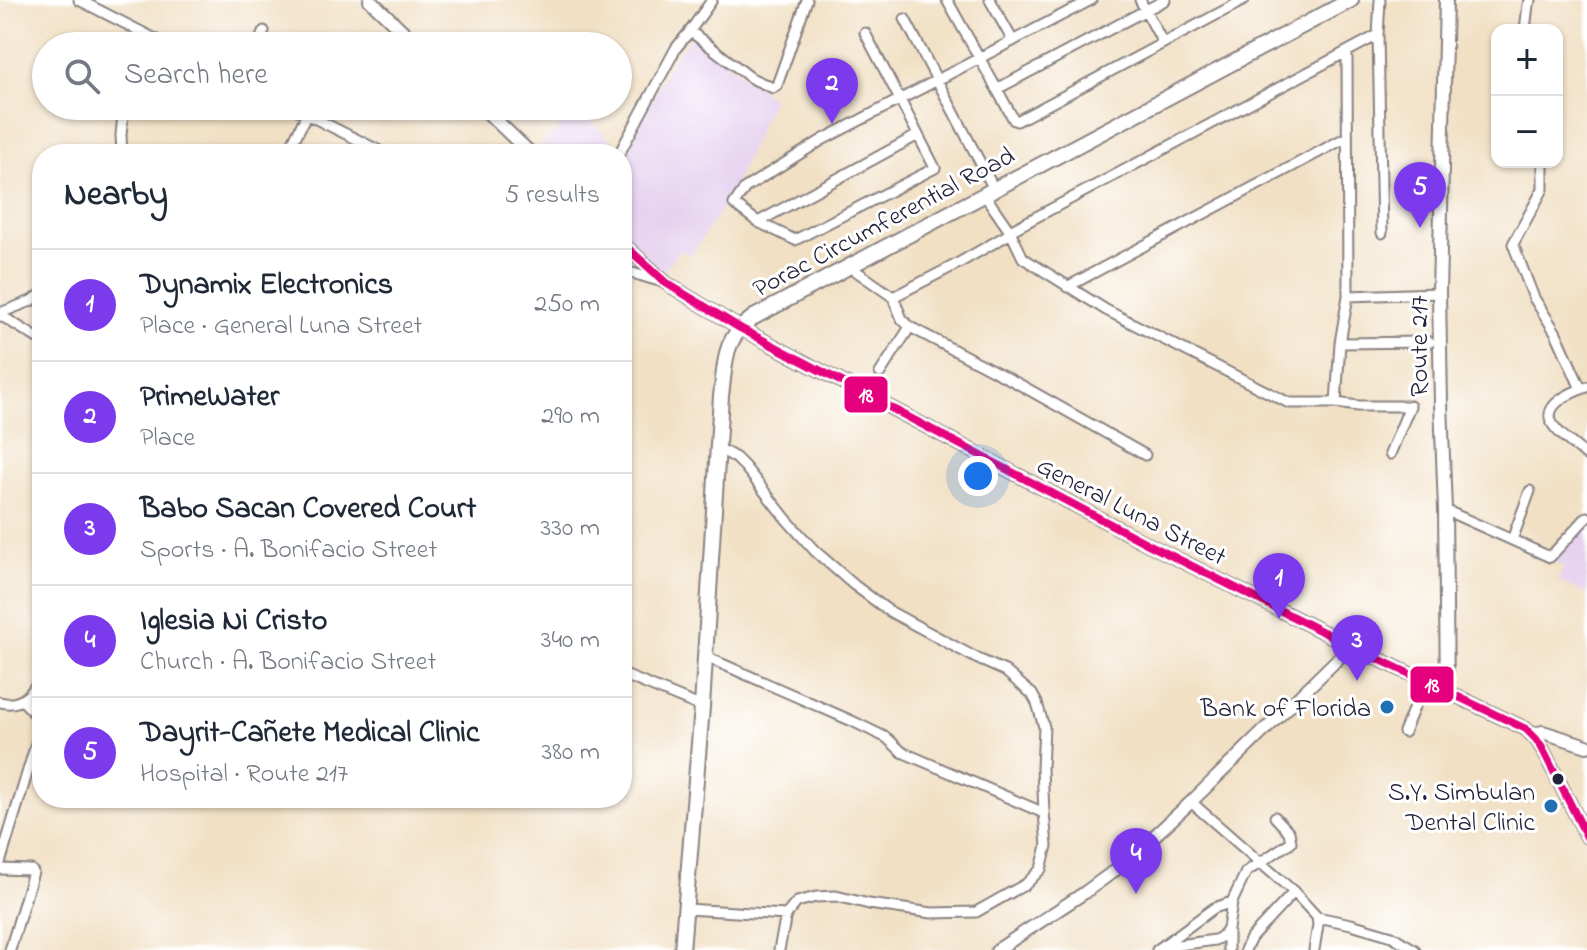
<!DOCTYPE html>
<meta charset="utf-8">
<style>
:root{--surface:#fff;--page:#f6f6f7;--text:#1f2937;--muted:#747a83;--line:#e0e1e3;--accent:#7c3aed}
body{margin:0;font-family:"Indie Flower",sans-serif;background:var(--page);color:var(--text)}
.controls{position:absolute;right:24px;top:24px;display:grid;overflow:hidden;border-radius:16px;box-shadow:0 2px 6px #0004}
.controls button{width:72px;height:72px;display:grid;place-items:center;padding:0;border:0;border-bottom:2px solid var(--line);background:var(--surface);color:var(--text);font:40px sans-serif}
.you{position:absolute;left:978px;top:476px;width:28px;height:28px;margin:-20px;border:6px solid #fff;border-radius:50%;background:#1a73e8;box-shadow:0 0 0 12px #1a73e833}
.badge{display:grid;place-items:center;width:52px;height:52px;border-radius:50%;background:var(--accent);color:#fff;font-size:26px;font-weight:700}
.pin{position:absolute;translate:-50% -66px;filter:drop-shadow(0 2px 4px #0008)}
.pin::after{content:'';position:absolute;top:42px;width:28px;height:24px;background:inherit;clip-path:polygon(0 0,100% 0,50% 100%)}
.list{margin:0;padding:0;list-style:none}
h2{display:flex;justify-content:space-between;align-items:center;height:104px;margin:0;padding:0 32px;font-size:34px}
h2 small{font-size:26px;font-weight:400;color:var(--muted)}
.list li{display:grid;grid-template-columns:52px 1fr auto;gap:24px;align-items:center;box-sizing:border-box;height:112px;padding:0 32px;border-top:2px solid var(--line)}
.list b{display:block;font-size:30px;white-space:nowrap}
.list p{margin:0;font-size:26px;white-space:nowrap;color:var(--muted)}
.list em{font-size:26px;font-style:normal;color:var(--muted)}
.icon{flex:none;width:44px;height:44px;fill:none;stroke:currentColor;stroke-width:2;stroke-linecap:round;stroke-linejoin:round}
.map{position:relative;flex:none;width:1587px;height:950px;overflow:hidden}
.search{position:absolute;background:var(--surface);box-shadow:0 2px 6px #0004;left:32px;top:32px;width:600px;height:88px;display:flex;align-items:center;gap:20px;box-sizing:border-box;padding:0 28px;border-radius:44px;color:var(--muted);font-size:30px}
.panel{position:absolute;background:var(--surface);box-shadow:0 2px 6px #0004;left:32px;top:144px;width:600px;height:664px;border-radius:32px}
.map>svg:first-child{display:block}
.built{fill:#e6d2f0}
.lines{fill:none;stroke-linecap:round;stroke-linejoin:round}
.minor-casing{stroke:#8a8180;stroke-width:13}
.tertiary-casing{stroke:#8a8180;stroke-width:15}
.secondary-casing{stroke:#8a8180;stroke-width:16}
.primary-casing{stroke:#8a8180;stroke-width:18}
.minor{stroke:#fff;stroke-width:9}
.tertiary{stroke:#fff;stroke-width:11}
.secondary{stroke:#fff;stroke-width:12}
.primary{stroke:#fff;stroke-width:14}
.bus-1-casing{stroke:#fff;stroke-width:14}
.bus-1{stroke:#e5007d;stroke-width:8}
.poi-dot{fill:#1f6fb2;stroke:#fff;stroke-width:3}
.bus-dot{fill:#22223b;stroke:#fff;stroke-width:3}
.labels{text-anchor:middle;stroke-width:6;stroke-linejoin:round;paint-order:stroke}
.street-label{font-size:26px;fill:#22223b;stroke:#fff}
.poi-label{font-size:26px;fill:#22223b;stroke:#fff;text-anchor:end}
.line-badge{stroke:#fff;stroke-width:3}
.badge-label{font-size:22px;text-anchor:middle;font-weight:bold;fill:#fff}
</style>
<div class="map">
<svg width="1587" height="950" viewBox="0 0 1587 950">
<rect width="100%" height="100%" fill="#fff"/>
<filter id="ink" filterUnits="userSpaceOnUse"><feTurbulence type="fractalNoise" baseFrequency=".0125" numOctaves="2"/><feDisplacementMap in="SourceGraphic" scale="16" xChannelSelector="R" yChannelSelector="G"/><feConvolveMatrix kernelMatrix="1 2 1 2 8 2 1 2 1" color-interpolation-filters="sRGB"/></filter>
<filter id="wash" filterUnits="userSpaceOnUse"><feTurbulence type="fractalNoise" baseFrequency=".006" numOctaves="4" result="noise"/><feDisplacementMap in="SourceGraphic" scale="32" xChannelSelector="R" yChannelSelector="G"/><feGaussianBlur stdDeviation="1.8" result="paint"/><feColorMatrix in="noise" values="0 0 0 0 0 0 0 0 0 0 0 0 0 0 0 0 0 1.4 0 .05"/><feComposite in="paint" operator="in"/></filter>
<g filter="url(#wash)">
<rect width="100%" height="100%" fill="#f1e0c4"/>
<path class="built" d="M 692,36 L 773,98 L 728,199 L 691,255 L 679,250 L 662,273 L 622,235 L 622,156 L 672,59 Z
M 578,108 L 619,149 L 614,154 L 552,154 L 542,145 Z
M 1587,518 L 1587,595 L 1558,580 L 1564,567 L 1552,561 Z"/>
</g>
<g filter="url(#ink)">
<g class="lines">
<defs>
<path id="minor" d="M 79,0 L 169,46
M 947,0 L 1014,120 L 1017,121 L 1244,0
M 990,0 L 1013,41
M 1140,0 L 1163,43
M 1380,0 L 1378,35 L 1382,233
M 905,19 L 994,189
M 1525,30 L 1528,5 L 1531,0
M 690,31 L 751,78 L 773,88 L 777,85 L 807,0
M 865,33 C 889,78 912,123 935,168 L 795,240 L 758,222 L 734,204 L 745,188 L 822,140 L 1091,0
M 257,46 L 264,31
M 1347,52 L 1348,296 L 1340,343 L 1336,403 L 1358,406 L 1410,406 L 1390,454
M 997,89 L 1165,0
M 290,106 L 386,154
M 122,154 L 121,135 L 124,106
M 287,154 L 307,114
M 619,154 L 676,48 L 690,31 L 712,0
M 1543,162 L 1543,189 L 1513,244 L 1534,298 L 1556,333 L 1581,389
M 984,194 L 1011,233
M 758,222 L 918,135
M 1010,231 L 1378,35
M 849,266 L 893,297 L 957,264 L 1011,233 L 1023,258 L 1106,310 L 1289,403 L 1336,403
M 622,270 L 666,283
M 1067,287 L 1347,137
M 1348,296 L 1439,293
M 893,297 L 902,319 L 910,327 L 1017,383 L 1145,455
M 0,313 L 31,301 L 42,294
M 0,315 L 42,341
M 1340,343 L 1430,342
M 880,373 L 910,327
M 1587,387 C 1572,392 1540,405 1553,425 C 1561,437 1576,446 1587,456
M 718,448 L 736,458 L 745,467 L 787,520 L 815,551 L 854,585 L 889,611 L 978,659 L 1005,671 L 1032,694 L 1037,703 L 1044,727 L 1042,768 L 1044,813
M 1445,510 L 1550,557 L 1587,517
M 1512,540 L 1530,491
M 704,656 L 852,721 L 887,738 L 902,752 L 1044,813 L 1047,846 L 1041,869 L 1026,884 L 976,912 L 932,913 L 869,904 L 836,896 L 816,897 L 797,902 L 786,915 L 779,950
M 622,674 L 702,707
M 0,702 C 22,708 35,691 42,672
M 1404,732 L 1425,680
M 1191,802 L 1294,892 L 1317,917 L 1318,925 L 1314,950
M 0,863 L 39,734 C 41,717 33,712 22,700
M 0,869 L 31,870 L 33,872 L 10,950
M 686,909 L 786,915
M 1317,917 L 1351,924 L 1392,936 L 1415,950
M 1164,947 L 1215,940 L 1221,937 L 1228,929
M 1157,950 L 1214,908 L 1232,902
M 1228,950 L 1228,929 L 1232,902 L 1246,872 L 1291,842 L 1289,832 L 1275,817
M 1245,950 L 1251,938 L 1294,892"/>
<path id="tertiary" d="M 997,950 L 1084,893 L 1125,863 L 1191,802 L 1351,646"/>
<path id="secondary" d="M 370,0 L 418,46
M 1446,0 L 1439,293 L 1441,403 L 1445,510 L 1447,691
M 481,106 L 531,154
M 622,243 L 666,283 L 740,328 L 1148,544 L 1351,646 L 1526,729 L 1536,739 L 1542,748 L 1587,837
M 1532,734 L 1543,732 L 1587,746"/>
<path id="primary" d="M 682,950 L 702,707 L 721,396 C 726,361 722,339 754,317 L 1351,0"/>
</defs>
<use href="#minor" class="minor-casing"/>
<use href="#tertiary" class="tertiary-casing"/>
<use href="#secondary" class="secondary-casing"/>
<use href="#primary" class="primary-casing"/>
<use href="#minor" class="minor"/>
<use href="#tertiary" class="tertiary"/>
<use href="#secondary" class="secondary"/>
<use href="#primary" class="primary"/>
<defs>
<path id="bus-1" d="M 622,243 L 666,283 L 740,328 L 1148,544 L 1351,646 L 1526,729 L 1536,739 L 1542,748 L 1587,837"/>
</defs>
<use href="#bus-1" class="bus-1-casing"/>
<use href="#bus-1" class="bus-1"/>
</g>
</g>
<g class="poi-dot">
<circle cx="1387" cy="707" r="8"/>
<circle cx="1551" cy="806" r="8"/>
</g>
<circle class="bus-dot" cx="1558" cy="779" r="7"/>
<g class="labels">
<g class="street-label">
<text transform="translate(883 221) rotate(-28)" y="9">Porac Circumferential Road</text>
<text transform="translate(1418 346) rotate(-90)" y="9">Route 217</text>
<text transform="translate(1132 510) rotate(27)" y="9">General Luna Street</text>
</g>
<g class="poi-label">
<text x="1371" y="716">Bank of Florida</text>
<text x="1535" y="800">S.Y. Simbulan<tspan x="1535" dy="30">Dental Clinic</tspan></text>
</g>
</g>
<g class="line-badge">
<rect x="843" y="375" width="46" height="39" rx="8" fill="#e5007d"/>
<rect x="1409" y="665" width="46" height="39" rx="8" fill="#e5007d"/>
</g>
<g class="badge-label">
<text x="866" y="402">18</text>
<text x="1432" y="692">18</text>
</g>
</svg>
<div class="controls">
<button>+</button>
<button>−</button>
</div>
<div class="you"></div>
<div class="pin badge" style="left:1279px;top:619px">1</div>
<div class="pin badge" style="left:832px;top:124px">2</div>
<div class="pin badge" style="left:1357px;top:681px">3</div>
<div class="pin badge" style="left:1136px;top:894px">4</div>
<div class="pin badge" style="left:1420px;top:228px">5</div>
<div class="search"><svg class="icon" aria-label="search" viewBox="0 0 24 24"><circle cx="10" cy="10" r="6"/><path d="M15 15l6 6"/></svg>Search here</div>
<section class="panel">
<h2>Nearby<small>5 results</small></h2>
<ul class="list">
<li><span class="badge">1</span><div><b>Dynamix Electronics</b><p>Place · General Luna Street</p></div><em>250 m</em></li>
<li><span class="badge">2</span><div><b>PrimeWater</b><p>Place</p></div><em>290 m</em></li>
<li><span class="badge">3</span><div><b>Babo Sacan Covered Court</b><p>Sports · A. Bonifacio Street</p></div><em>330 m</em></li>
<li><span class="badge">4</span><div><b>Iglesia Ni Cristo</b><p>Church · A. Bonifacio Street</p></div><em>340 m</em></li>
<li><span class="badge">5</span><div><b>Dayrit-Cañete Medical Clinic</b><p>Hospital · Route 217</p></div><em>380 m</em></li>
</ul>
</section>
</div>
